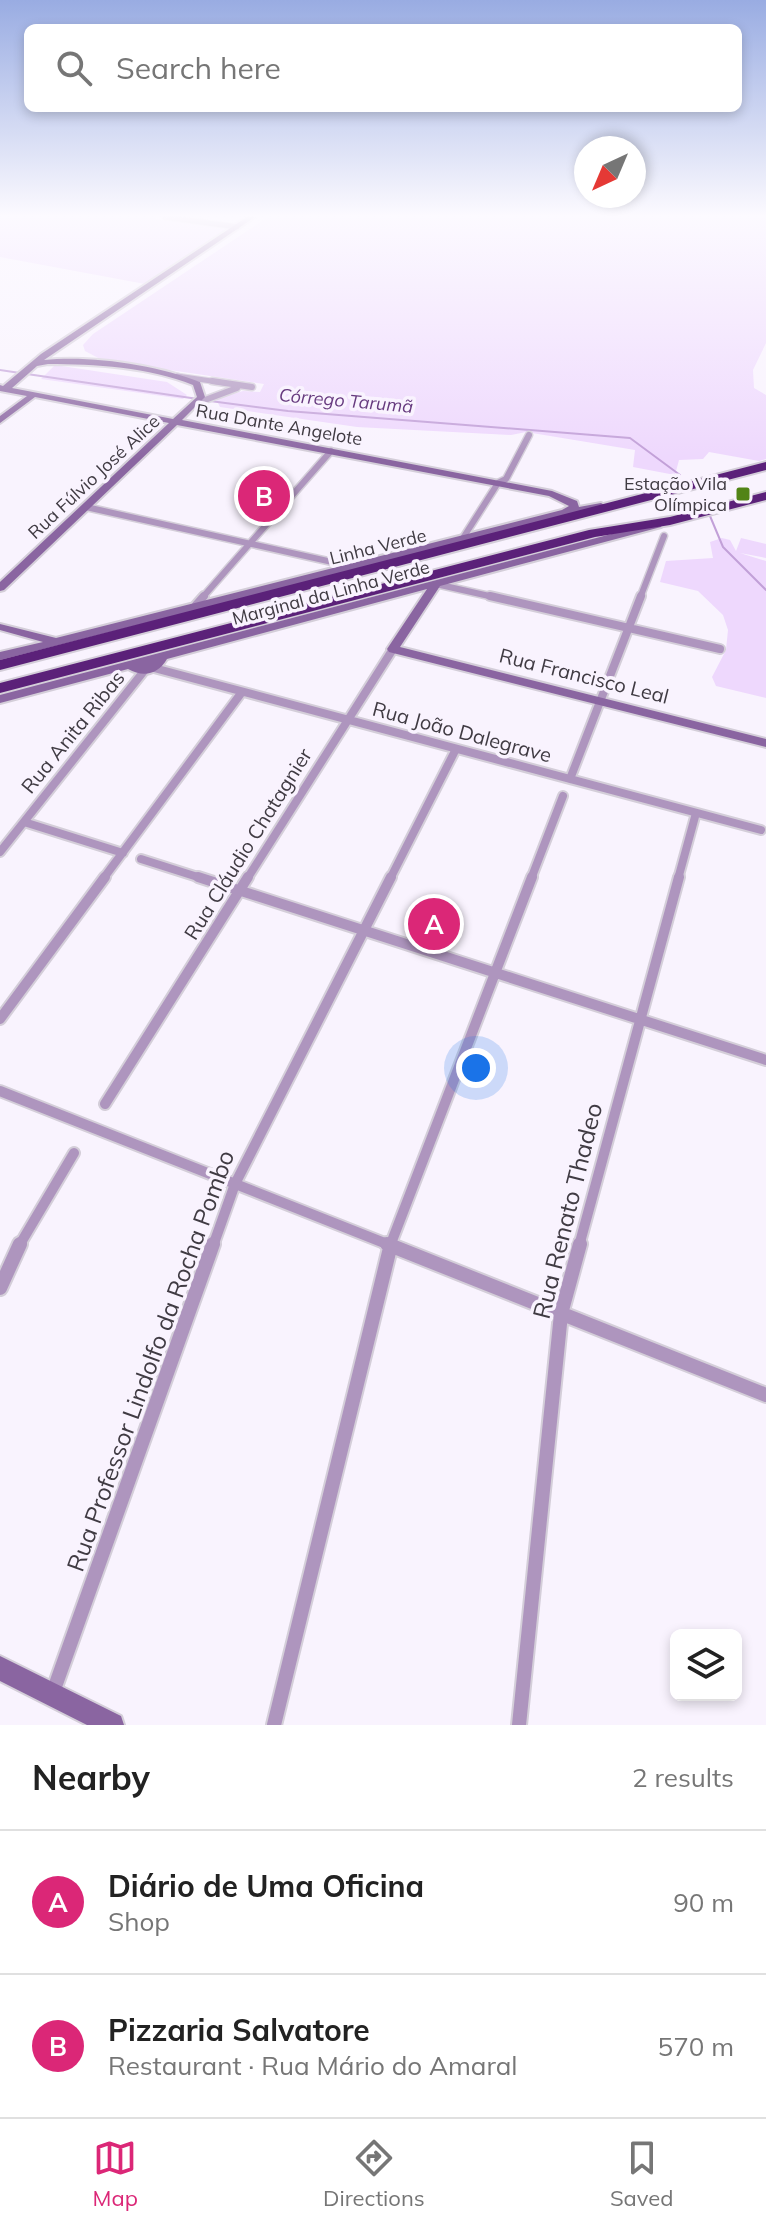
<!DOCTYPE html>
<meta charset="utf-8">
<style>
:root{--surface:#fff;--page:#f6f6f6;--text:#222;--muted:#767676;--line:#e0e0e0;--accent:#db2777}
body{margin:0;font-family:Mulish,sans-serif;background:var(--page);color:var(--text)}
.controls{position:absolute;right:24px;bottom:24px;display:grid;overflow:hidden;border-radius:12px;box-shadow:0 4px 12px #0003}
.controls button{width:72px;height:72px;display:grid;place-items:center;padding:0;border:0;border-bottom:2px solid var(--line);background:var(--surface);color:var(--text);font:40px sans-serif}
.compass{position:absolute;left:574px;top:136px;width:72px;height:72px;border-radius:50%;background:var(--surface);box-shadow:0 4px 12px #0003;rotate:224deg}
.you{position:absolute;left:476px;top:1068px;width:28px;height:28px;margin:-20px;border:6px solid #fff;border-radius:50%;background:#1a73e8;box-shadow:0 0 0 12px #1a73e833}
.badge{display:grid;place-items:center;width:52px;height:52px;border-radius:50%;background:var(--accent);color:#fff;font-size:26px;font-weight:700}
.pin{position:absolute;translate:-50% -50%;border:4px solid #fff;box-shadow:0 2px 8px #0006}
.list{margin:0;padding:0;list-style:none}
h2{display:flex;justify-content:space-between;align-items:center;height:104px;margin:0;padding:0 32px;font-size:34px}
h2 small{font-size:26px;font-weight:400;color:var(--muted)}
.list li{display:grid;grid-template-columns:52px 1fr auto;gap:24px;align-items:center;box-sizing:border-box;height:144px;padding:0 32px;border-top:2px solid var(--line)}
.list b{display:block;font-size:30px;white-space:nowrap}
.list p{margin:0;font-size:26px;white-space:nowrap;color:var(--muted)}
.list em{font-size:26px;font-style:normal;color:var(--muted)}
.icon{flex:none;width:44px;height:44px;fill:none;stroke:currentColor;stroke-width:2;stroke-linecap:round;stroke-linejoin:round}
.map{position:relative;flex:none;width:766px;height:1725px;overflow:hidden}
.search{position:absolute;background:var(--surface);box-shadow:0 4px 12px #0003;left:24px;right:24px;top:24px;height:88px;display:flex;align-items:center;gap:20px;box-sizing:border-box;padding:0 28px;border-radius:12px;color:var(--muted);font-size:30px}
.sheet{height:392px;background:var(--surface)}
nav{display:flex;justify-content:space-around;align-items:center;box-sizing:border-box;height:112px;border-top:2px solid var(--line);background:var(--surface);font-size:22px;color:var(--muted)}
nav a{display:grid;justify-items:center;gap:4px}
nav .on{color:var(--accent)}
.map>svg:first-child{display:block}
.green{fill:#eed8fd}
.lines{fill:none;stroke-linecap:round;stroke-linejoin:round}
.stream{stroke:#c2a0d8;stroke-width:2}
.street-far4-casing{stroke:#d4ced9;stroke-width:7}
.street-far3-casing{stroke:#d4ced9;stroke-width:9}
.street-far2-casing{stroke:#d4ced9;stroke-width:12}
.street-far1-casing{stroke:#d4ced9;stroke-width:14}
.street-casing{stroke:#d4ced9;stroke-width:18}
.secondary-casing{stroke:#d4ced9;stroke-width:4}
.highway-casing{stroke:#d4ced9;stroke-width:4}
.street-far4{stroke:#ae95be;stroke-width:5}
.street-far3{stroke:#ae95be;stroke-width:6}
.street-far2{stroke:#ae95be;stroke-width:8}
.street-far1{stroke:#ae95be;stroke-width:10}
.street{stroke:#ae95be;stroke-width:14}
.secondary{fill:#8a65a1;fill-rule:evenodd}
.highway{fill:#5b2179;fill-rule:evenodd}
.poi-dot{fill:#528417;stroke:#f9f3fe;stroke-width:3}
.labels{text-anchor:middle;stroke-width:7;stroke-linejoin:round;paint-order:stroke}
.far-water-label{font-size:18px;font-style:italic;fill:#673b7f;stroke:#f9f3fe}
.far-street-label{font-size:18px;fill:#403b43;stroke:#f9f3fe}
.far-poi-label{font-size:18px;fill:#403b43;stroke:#f9f3fe;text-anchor:end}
.street-label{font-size:20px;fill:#403b43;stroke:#f9f3fe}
.near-street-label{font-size:24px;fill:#403b43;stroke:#f9f3fe}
</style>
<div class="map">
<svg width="766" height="1725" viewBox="0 0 766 1725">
<rect width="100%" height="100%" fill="#f9f3fe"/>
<path class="green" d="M 0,217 L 145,217 L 226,229 L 145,284 L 0,257 Z
M 268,217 L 766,217 L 766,343 L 753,370 L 754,388 L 766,395 L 766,459 L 759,461 L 709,452 L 703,459 L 679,460 L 675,475 L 633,467 L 635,450 L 526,432 L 511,435 L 357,427 L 220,407 L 216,399 L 243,391 L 260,392 L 264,384 L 102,360 L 85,351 L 83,345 L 93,334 Z
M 55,365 L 167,382 L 187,395 L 183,399 L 41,379 Z
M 722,538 L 730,540 L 736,551 L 741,538 L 766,544 L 766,558 L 740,553 L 766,561 L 766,698 L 716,686 L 712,677 L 726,650 L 728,630 L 723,615 L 698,591 L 660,582 L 666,561 L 713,558 L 710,542 Z"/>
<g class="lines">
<path class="stream" d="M 0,370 L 20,373
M 27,374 L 198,399
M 210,401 L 288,411 L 630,438 L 680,475
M 710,516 L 723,547 L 766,590"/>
<defs>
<path id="street-far4" d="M 165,217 L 237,227
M 177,376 L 225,383"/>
<path id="street-far3" d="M 212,381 L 252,387
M 197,403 L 237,388
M 86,507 L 350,566
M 463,538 L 498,483 L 506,479 L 529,435
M 436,584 L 498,598
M 202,598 L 331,451
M 640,598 L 664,536"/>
<path id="street-far2" d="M 490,596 L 720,649
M 196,605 L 204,596
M 154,668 L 761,830
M 570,779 L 641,596
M 24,822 L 123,853
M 0,852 L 144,671
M 141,859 L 204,879
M 103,879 L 242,692
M 247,879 L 393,649
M 390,879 L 456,749
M 531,879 L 563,796
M 678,879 L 696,813"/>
<path id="street-far1" d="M 198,877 L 766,1060
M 0,1019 L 105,877
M 0,1091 L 392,1246
M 105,1104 L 248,877
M 19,1246 L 74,1153
M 213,1246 L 235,1184 L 391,877
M 390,1246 L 532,877
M 579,1246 L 679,877"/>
<path id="street" d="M 387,1244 L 766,1395
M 0,1288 L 20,1244
M 52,1695 L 213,1244
M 274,1725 L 391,1244
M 519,1725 L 561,1314 L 580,1244"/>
<path id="secondary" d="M 247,217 L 255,217 L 44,360 C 91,355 157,365 200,382 L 205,397 L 182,420 L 552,491 L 577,501 L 579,507 L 601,503 L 606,506 L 0,660 L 0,652 L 43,642 L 0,630 L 0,624 L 56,638 L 562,510 L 569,506 L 549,496 L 177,425 L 4,590 L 0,591 L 0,582 L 169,423 L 35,397 L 0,423 L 0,416 L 27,396 L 0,391 L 0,385 L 3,386 L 41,354 ZM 48,364 C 95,364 149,367 193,385 L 197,397 L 173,419 L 12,388 L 37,366 Z
M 657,522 L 662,525 L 661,527 L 440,586 L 400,647 L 766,739 L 766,747 L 389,652 L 387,649 L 427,589 L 167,659 C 158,674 144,678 128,669 L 0,703 L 0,695 Z
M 0,1656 L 121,1716 L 124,1725 L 87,1725 L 0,1681 Z"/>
<path id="highway" d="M 766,462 L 766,470 L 0,670 L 0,660 Z
M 766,492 L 766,500 L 670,525 L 595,537 L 0,693 L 0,683 L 589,530 L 670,517 Z"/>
</defs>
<use href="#street-far4" class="street-far4-casing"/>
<use href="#street-far3" class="street-far3-casing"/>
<use href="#street-far2" class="street-far2-casing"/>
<use href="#street-far1" class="street-far1-casing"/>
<use href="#street" class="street-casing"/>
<use href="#secondary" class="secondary-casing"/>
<use href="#highway" class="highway-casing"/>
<use href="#street-far4" class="street-far4"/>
<use href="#street-far3" class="street-far3"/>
<use href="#street-far2" class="street-far2"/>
<use href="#street-far1" class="street-far1"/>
<use href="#street" class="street"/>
<use href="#secondary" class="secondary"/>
<use href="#highway" class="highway"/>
</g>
<linearGradient id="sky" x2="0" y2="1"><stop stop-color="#99ace2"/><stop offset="0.47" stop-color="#fcfaff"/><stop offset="1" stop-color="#fcfaff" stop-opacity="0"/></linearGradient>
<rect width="766" height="459" fill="url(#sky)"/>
<rect class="poi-dot" x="735" y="486" width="16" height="16" rx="4"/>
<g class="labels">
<g class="far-water-label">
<text transform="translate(346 401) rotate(5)" y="6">Córrego Tarumã</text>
</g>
<g class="far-street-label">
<text transform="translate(279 425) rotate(10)" y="6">Rua Dante Angelote</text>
<text transform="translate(94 477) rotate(-43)" y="6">Rua Fúlvio José Alice</text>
<text transform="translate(378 547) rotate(-14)" y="6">Linha Verde</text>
<text transform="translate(331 593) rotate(-15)" y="6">Marginal da Linha Verde</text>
</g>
<g class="far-poi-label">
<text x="727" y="490">Estação Vila<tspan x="727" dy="21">Olímpica</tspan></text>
</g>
<g class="street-label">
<text transform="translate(584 676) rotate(14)" y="7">Rua Francisco Leal</text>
<text transform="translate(73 732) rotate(-51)" y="7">Rua Anita Ribas</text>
<text transform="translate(462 732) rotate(15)" y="7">Rua João Dalegrave</text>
<text transform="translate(248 844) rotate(-58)" y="7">Rua Cláudio Chatagnier</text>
</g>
<g class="near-street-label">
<text transform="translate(568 1211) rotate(-76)" y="8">Rua Renato Thadeo</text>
<text transform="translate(151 1361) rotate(-70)" y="8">Rua Professor Lindolfo da Rocha Pombo</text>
</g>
</g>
</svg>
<div class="controls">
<button><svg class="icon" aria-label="layers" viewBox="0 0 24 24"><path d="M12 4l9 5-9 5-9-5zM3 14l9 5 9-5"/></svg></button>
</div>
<svg class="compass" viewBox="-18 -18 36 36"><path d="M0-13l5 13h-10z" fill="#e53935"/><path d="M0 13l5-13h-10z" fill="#767676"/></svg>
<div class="you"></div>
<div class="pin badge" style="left:434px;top:924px">A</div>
<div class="pin badge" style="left:264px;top:496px">B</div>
<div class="search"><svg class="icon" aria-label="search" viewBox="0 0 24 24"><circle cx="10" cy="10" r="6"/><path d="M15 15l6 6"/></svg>Search here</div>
</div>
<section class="sheet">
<h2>Nearby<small>2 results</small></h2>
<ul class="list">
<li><span class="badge">A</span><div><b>Diário de Uma Oficina</b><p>Shop</p></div><em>90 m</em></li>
<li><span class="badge">B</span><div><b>Pizzaria Salvatore</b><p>Restaurant · Rua Mário do Amaral</p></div><em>570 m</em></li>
</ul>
</section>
<nav>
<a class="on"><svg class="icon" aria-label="map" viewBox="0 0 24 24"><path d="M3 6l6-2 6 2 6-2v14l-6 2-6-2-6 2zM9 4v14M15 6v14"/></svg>Map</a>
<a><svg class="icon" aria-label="directions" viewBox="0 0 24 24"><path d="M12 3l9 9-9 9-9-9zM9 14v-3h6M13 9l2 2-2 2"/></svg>Directions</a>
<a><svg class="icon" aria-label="saved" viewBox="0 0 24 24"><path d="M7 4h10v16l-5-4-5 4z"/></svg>Saved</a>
</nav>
